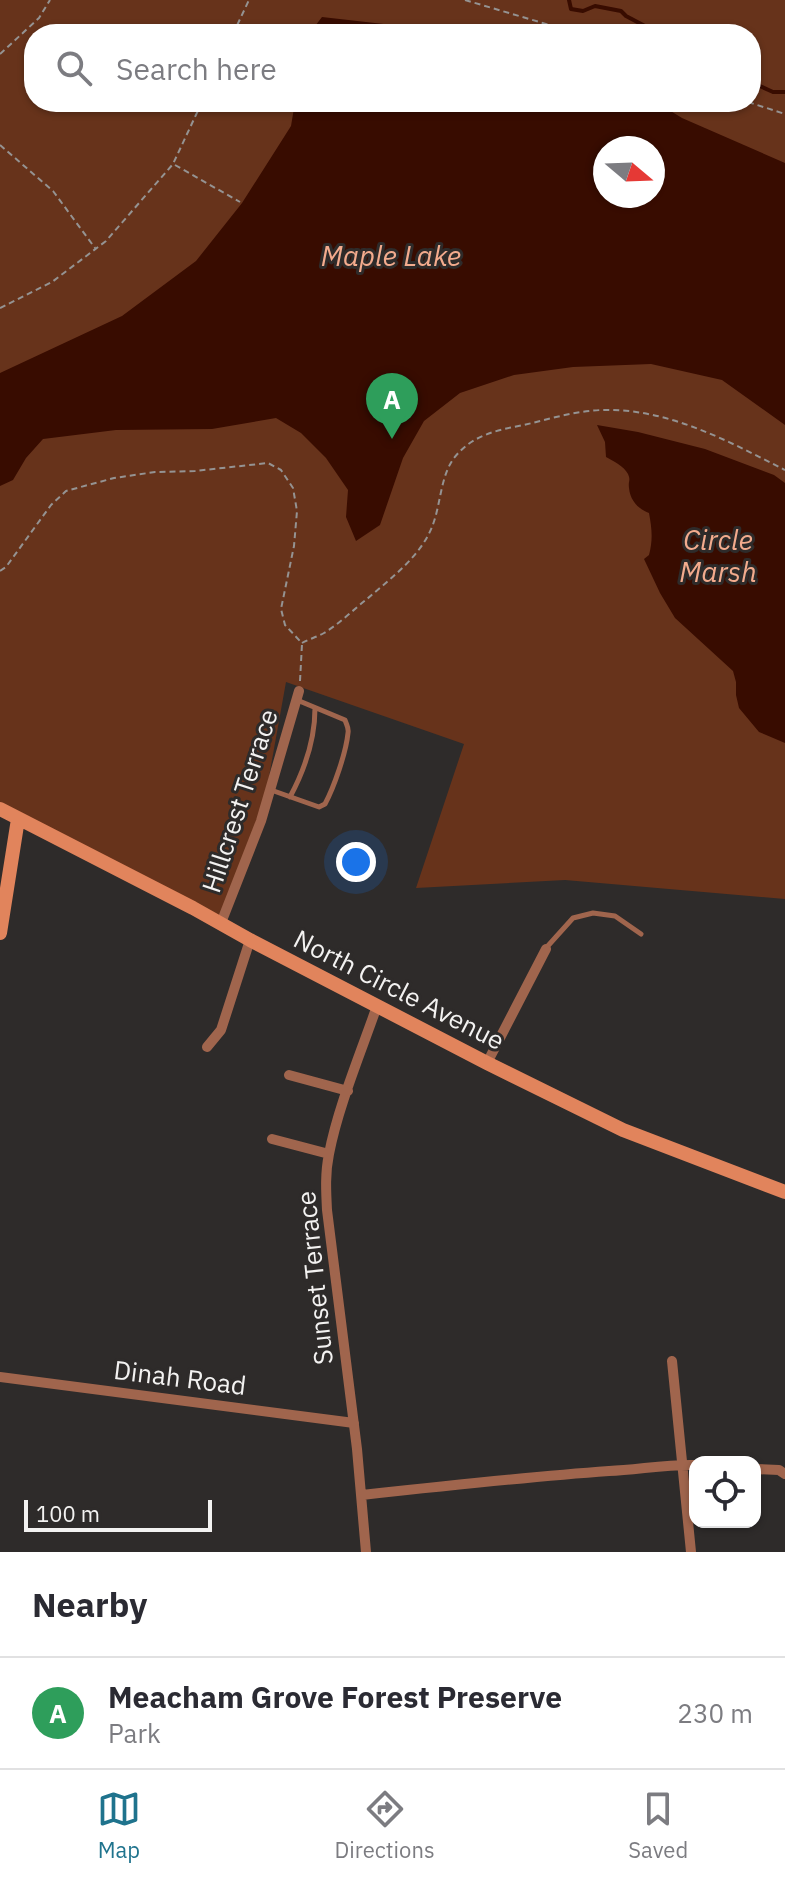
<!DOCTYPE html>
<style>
:root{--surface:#fff;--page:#f2f2f3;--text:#2b2b33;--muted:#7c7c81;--line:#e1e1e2;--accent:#1f738d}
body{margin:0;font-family:"IBM Plex Sans",sans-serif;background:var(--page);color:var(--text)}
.controls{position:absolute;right:24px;bottom:24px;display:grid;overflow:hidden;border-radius:16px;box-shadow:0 2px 6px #0004}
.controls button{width:72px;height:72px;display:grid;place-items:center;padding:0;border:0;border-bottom:2px solid var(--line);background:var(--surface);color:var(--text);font:40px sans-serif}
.compass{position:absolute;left:593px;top:136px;width:72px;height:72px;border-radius:50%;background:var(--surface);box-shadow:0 2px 6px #0004;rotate:109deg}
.scale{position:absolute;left:24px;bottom:20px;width:188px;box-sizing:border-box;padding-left:8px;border:4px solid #f3f2f1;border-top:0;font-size:22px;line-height:28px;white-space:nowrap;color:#f3f2f1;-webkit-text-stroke:6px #2e2b2a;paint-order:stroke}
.you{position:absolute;left:356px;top:862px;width:28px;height:28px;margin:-20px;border:6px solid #fff;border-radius:50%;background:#1a73e8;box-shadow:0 0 0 12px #1a73e833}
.badge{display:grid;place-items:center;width:52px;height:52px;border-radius:50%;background:var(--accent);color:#fff;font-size:26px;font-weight:700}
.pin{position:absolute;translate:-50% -66px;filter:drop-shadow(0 2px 4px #0008)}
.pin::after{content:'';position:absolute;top:42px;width:28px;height:24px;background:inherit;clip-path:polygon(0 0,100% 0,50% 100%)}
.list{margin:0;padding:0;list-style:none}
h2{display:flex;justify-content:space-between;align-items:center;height:104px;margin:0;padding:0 32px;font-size:34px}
h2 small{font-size:26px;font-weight:400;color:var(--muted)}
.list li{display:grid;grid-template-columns:52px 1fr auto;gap:24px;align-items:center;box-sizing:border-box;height:112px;padding:0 32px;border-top:2px solid var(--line)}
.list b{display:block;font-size:30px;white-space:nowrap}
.list p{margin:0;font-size:26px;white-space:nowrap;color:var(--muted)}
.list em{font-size:26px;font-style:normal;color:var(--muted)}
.icon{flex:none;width:44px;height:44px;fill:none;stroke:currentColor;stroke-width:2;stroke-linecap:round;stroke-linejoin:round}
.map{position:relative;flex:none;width:785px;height:1552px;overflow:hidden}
.search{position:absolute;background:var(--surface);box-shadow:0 2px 6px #0004;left:24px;right:24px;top:24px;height:88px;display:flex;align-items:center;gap:20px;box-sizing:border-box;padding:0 28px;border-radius:32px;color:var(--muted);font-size:30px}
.sheet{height:216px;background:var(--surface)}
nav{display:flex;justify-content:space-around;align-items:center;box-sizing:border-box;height:112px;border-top:2px solid var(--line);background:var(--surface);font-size:22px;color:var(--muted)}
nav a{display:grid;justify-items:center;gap:4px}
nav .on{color:var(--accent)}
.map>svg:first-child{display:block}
.green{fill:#67331b;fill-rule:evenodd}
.water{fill:#380c00;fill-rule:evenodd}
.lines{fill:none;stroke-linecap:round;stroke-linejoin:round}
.stream{stroke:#380c00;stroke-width:4}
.path{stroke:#959392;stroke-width:2;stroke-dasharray:6 4;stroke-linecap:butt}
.lane{stroke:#a0654d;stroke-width:5}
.street{stroke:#a0654d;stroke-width:10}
.secondary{stroke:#e1845c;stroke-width:14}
.labels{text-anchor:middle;stroke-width:6;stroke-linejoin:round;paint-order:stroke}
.street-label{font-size:26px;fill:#f3f2f1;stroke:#2e2b2a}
.water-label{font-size:28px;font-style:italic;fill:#f3ab8d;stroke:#2e2b2a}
</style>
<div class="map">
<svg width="785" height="1552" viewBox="0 0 785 1552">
<rect width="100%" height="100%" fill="#2e2b2a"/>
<path class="green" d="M 0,0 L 785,0 L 785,899 L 565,880 L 416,888 L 464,744 L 286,682 L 261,821 L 221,923 L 0,807 ZM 34,34 L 751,34 L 751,102 L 34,102 ZM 605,148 L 653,148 L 653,196 L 605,196 Z"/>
<path class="water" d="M 322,17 L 445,31 L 453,34 L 309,34 Z
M 295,102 L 656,102 L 682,118 L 785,163 L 785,425 L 722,380 L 651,364 L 573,367 L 514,375 L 460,393 L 424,421 L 403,458 L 380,525 L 356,541 L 346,517 L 348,490 L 326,458 L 301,433 L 276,418 L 212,429 L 116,430 L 43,439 L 26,458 L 13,480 L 0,486 L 0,373 L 122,316 L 196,261 L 242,203 L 291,126 ZM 605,148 L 653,148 L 653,196 L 605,196 Z
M 597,425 L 638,432 L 705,449 L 774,475 L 785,483 L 785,743 L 759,732 L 739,708 L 736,695 L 736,682 L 733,671 L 675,618 L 660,593 L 644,559 L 649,555 C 653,540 652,529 649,513 C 638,509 630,500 629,488 C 628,480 631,481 628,474 C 624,466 613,461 606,457 L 605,442 Z"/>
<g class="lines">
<path class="stream" d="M 569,0 L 571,9 L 583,11 L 595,6 L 621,11 L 626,16 L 660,34
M 751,82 L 773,92 L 785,92"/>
<path class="path" d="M 465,0 L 580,34
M 233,34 L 249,0
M 0,54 L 39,18 L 50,0
M 748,102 L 785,114
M 0,145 L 53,191 L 95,248
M 175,165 L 240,202
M 0,308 L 52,282 L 106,241 L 173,164 L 202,102
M 0,571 L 6,567 L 51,505 L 66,491 L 114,478 L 155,472 L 195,471 L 268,463 L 281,470 L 293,488 L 297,511 L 294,546 L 281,609 L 285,625 L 300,641
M 302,643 C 309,639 317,637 324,633 C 339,624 353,610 367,599 C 391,578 420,557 432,527 C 441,505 440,477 454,458 C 472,435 497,430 524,425 C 549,419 575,411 602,410 C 668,408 728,441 785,470
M 300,681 L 302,644"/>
<path class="lane" d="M 271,790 L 319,807 L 325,804 C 334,787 346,753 348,733 C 349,728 347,726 345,720 L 297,700
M 290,797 C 305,769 315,740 315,708
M 546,948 L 573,918 L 593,913 L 615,916 L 641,934"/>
<path class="street" d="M 221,923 L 261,821 L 299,691
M 207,1047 L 221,1030 L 250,940
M 487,1063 L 546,949
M 289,1075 L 348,1091
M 272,1139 L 329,1154
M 672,1361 L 691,1552
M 0,1377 L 354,1423
M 755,1469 L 779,1470 L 785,1474
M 362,1495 C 444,1486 526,1477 609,1471 C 637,1470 667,1464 695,1465
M 366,1552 L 357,1449 L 327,1210 C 326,1191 325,1173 329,1154 C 338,1107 361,1052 377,1006"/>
<path class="secondary" d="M 0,809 L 193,908 L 250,940 L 487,1063 L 623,1130 L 785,1192
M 0,933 L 18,819"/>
</g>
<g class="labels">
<g class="street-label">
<text transform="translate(240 801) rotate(-72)" y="9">Hillcrest Terrace</text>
<text transform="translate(399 990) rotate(27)" y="9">North Circle Avenue</text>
<text transform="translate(315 1278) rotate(-96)" y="9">Sunset Terrace</text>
<text transform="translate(180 1378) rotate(7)" y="9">Dinah Road</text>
</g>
<g class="water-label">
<text x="391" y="266">Maple Lake</text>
<text x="718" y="550">Circle<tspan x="718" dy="32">Marsh</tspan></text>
</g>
</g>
</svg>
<div class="controls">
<button><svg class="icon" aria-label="locate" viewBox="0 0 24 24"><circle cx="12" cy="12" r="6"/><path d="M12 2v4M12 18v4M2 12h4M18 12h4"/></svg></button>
</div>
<svg class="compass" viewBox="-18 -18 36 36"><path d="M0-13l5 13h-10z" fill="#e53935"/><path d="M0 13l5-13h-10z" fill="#7c7c81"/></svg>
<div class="scale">100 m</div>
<div class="you"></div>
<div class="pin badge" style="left:392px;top:439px;background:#2e9e5b">A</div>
<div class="search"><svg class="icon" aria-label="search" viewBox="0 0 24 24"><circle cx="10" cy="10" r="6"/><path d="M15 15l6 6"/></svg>Search here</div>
</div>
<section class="sheet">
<h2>Nearby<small></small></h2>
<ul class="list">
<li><span class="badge" style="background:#2e9e5b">A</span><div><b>Meacham Grove Forest Preserve</b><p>Park</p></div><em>230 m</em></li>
</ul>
</section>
<nav>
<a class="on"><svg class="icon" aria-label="map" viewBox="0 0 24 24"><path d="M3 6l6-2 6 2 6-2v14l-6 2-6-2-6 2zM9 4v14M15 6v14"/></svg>Map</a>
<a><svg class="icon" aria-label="directions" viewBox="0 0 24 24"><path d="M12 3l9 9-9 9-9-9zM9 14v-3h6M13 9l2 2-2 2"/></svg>Directions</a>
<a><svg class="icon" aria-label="saved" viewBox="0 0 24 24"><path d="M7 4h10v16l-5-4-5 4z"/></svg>Saved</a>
</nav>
